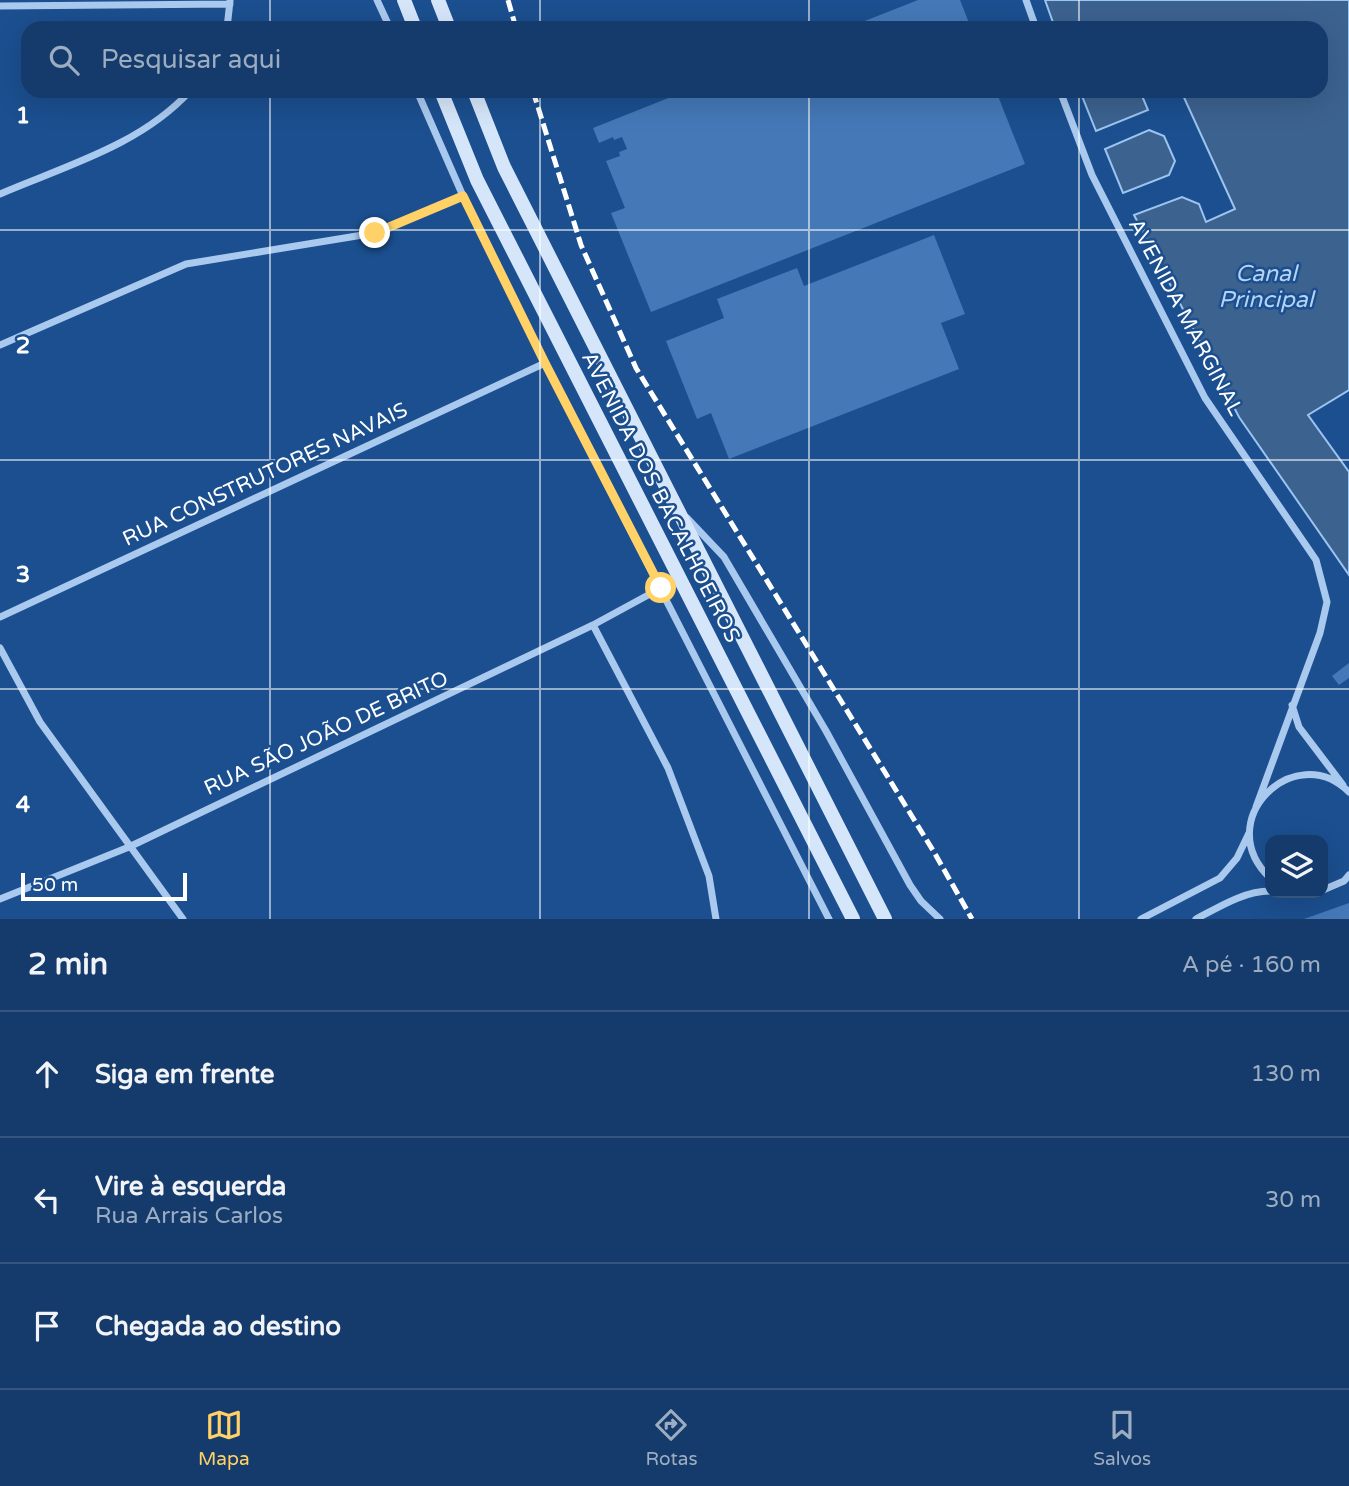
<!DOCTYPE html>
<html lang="pt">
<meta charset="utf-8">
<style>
:root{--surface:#143b6b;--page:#214673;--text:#f1f3f6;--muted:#9dadc1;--line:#33557e;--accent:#ffd166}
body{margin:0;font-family:"Varela Round",sans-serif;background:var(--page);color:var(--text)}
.controls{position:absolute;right:21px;bottom:21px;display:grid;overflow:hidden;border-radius:14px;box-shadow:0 7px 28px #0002}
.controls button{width:63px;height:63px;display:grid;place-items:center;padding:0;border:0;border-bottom:2px solid var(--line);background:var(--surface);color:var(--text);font:35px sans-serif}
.scale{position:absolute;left:21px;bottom:18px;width:166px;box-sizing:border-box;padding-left:7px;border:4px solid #fff;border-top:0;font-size:19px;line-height:24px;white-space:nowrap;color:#fff;-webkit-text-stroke:5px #1b4f8f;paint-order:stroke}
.stop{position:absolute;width:21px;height:21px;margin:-16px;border:5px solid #ffd166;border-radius:50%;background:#fff}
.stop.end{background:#ffd166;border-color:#fff;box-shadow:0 2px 7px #0008}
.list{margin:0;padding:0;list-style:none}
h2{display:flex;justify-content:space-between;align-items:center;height:91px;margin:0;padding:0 28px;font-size:30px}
h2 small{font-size:23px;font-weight:400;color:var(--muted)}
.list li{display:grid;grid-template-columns:46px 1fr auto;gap:21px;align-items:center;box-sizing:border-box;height:126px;padding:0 28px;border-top:2px solid var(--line)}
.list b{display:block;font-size:26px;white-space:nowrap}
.list p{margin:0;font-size:23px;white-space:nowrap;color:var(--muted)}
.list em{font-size:23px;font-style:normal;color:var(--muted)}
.icon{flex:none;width:38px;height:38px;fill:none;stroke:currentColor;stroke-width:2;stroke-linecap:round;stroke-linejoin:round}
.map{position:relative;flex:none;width:1349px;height:919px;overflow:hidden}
.search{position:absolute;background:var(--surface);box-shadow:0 7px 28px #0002;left:21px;right:21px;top:21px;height:77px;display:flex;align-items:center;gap:18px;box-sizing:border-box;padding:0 24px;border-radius:21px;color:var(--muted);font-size:26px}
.sheet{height:469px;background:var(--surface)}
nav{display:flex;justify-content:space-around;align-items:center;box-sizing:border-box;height:98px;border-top:2px solid var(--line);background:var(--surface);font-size:19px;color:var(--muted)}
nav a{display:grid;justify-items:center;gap:4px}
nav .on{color:var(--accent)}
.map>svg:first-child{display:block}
.water{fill:#3c6290;stroke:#9cc4f0;stroke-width:2}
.building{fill:#4478b7}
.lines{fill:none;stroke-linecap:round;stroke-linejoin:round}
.minor{stroke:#a9c9ee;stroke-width:7}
.secondary{stroke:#d6e6fa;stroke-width:14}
.rail{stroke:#fff;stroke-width:5;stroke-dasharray:12 5;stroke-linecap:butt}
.route{stroke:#ffd166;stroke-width:9}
.grid{fill:none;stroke:#fff;stroke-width:2;stroke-opacity:0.55}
.labels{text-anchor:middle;stroke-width:5;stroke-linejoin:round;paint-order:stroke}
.street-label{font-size:21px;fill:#fff;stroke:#1b4f8f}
.water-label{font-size:23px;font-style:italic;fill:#b5d3f5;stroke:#1b4f8f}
.grid-label{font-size:23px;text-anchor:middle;font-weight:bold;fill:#fff;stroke:#1b4f8f;stroke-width:5;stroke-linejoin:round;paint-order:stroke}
</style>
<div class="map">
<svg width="1349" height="919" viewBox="0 0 1349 919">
<rect width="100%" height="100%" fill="#1b4f8f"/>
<path class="water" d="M 1045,0 L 1349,0 L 1349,390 L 1308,415 L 1349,472 L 1349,575 L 1239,417 L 1134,215 L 1182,197 L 1199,204 L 1206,222 L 1235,209 L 1181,91 L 1321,91 L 1321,28 L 1055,28 Z
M 1080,91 L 1140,91 L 1148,110 L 1096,131 Z
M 1149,130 L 1164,136 L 1175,161 L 1169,175 L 1123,193 L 1105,149 Z"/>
<path class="building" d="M 918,0 L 960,0 L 971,28 L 847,28 Z
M 686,91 L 996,91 L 1025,164 L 651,312 L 611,213 L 625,208 L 606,161 L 620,156 L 619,152 L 627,149 L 622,137 L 614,140 L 613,137 L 599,143 L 593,128 Z
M 934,235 L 965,314 L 941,323 L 959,369 L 729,459 L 711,413 L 697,419 L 666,341 L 724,318 L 717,299 L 797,268 L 804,286 Z
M 1349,663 L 1349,678 L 1339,685 L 1332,676 Z
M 1349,903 L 1349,919 L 1304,919 Z"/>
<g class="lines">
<path class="minor" d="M 377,0 L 390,28
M 1026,0 L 1036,28
M 0,6 L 230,4
M 227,28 L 230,1
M 417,91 L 463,196 L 545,363 L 829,919
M 1060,91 L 1092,175 L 1205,398 L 1316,560 L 1327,602 L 1320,633 L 1256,807
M 0,194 C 65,166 141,145 190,91
M 0,345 L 186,264 L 375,233 L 463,196
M 687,518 L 724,557 L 826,731 L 910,885 L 921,901 L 940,919
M 0,617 L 545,363
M 593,625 L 668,768 L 709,876 L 716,919
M 0,648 L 40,722 L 183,919
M 1292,705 L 1299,727 L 1343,785
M 1270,878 C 1210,821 1295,738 1349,792
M 1323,890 L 1344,881 L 1349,875
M 0,899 L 129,847 L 593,625 L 661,588
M 1141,919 L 1220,878 L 1237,858 L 1249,833
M 1196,919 C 1219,907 1244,891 1270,891"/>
<path class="secondary" d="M 404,0 L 415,28
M 438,0 L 449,28
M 441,91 L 477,180 L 853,919
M 474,91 L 504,167 L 885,919"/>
<path class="rail" d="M 508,0 L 516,28
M 533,91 L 581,245 L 636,368 L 934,852 L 972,919"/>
</g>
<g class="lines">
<path class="route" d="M 375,233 L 463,196 L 545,363 L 661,588"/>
</g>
<path class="grid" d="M 270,0 L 270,28M 540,0 L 540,28M 809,0 L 809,28M 1079,0 L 1079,28M 270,91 L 270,919M 540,91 L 540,919M 809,91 L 809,919M 1079,91 L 1079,919M 0,230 L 1349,230M 0,460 L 1349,460M 0,689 L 1349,689"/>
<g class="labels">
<g class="street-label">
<text transform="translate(1186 317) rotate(62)" y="7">AVENIDA MARGINAL</text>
<text transform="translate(265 474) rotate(-25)" y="7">RUA CONSTRUTORES NAVAIS</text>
<text transform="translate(661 497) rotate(63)" y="7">AVENIDA DOS BACALHOEIROS</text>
<text transform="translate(326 733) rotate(-25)" y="7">RUA SÃO JOÃO DE BRITO</text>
</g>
<g class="water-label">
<text x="1266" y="281">Canal<tspan x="1266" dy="26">Principal</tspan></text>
</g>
</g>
<g class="grid-label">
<text x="23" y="123">1</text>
<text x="23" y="353">2</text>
<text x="23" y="582">3</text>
<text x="23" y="812">4</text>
</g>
</svg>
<div class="controls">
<button><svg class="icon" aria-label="layers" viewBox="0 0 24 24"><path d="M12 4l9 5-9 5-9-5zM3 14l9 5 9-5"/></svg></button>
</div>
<div class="scale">50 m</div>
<div class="stop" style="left:661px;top:588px"></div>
<div class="stop end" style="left:375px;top:233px"></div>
<div class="search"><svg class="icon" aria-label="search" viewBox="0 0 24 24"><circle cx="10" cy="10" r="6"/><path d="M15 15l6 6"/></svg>Pesquisar aqui</div>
</div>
<section class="sheet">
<h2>2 min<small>A pé · 160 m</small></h2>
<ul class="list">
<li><svg class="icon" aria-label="ahead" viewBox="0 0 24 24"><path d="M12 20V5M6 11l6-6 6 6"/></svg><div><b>Siga em frente</b></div><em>130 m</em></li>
<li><svg class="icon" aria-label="left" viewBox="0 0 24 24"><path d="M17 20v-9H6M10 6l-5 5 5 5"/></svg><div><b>Vire à esquerda</b><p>Rua Arrais Carlos</p></div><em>30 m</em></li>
<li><svg class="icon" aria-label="arrive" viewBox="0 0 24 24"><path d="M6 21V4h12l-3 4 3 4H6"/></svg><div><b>Chegada ao destino</b></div></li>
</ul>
</section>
<nav>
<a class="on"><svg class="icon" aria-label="map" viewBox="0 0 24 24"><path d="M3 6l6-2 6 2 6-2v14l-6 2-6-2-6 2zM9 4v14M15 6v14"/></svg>Mapa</a>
<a><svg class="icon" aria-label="directions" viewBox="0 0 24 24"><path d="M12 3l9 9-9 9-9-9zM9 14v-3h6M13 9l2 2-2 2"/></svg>Rotas</a>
<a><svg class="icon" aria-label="saved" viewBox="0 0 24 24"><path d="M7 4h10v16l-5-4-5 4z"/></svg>Salvos</a>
</nav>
